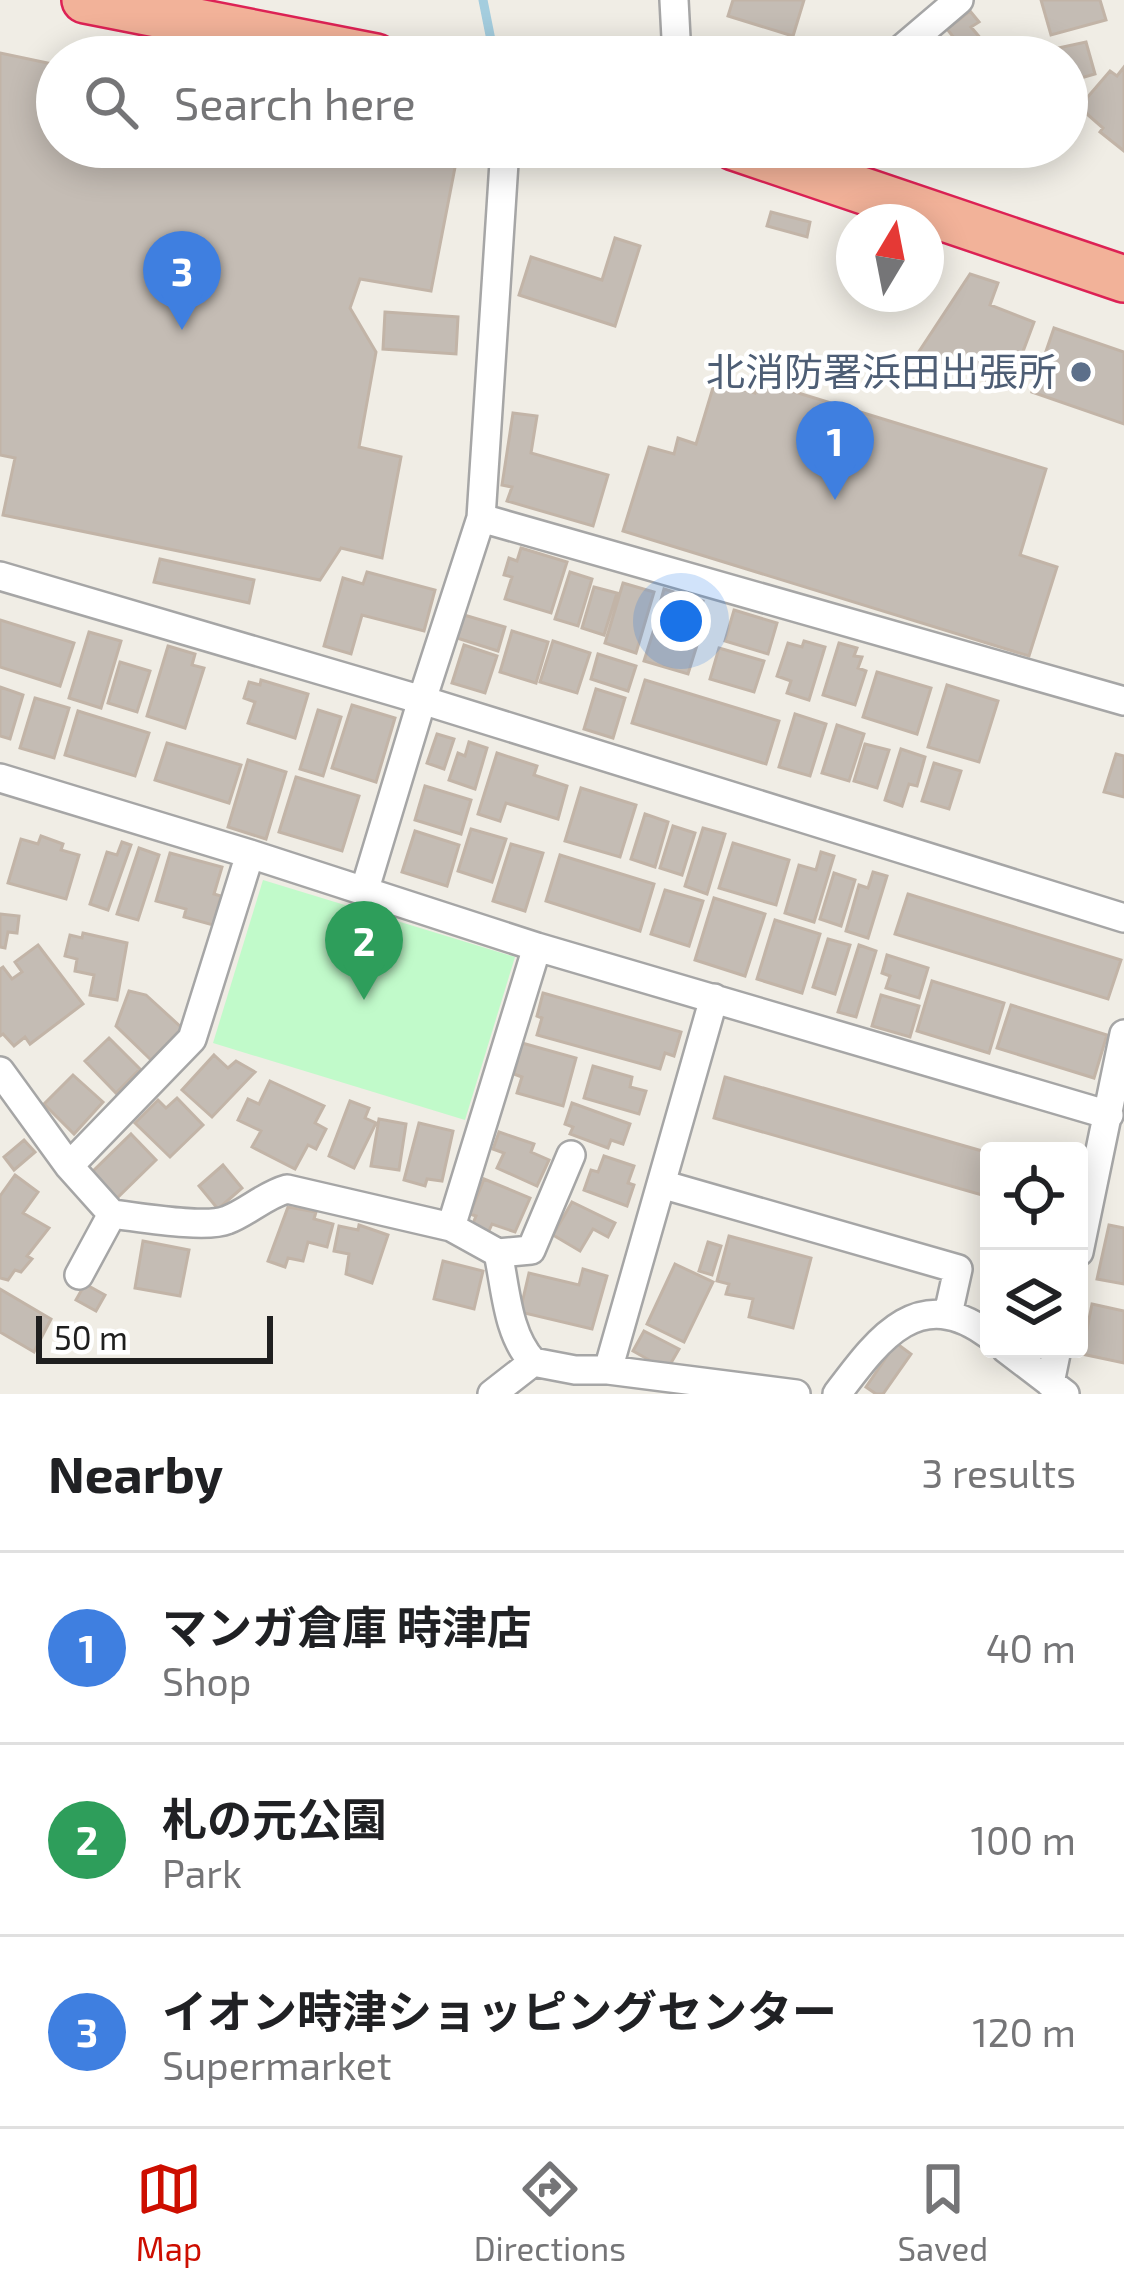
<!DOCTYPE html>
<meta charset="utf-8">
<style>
:root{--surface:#fff;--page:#f2f2f2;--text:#202124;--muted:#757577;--line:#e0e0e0;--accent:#cd0e00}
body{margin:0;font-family:"Exo 2","Noto Sans JP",sans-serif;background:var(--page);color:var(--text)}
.controls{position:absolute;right:36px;bottom:36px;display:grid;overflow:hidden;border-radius:12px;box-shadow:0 6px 30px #0003}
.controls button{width:108px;height:108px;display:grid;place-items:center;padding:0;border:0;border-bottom:3px solid var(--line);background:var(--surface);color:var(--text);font:60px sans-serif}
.compass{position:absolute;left:836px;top:204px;width:108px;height:108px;border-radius:50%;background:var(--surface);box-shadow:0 6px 30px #0003;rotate:10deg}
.scale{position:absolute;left:36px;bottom:30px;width:237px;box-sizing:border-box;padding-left:12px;border:6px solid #1f1f1f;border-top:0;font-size:33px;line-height:42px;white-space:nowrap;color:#1f1f1f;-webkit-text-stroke:9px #fff;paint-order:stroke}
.you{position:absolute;left:681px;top:621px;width:42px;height:42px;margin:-30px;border:9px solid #fff;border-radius:50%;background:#1a73e8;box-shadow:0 0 0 18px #1a73e833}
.badge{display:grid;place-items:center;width:78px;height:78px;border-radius:50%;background:var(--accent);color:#fff;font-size:39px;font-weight:700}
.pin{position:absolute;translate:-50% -99px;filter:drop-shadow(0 3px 6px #0008)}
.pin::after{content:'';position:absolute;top:63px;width:42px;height:36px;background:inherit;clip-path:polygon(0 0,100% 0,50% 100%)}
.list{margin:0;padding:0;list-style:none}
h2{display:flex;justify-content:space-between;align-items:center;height:156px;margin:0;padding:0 48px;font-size:51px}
h2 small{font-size:39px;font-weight:400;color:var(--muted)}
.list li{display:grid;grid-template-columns:78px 1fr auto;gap:36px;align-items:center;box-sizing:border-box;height:192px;padding:0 48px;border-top:3px solid var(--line)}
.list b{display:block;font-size:45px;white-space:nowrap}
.list p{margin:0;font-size:39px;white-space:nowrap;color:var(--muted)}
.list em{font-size:39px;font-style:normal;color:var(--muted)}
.icon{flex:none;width:66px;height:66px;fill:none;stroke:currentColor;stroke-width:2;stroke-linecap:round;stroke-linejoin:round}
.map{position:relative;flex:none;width:1124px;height:1394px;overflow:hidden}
.search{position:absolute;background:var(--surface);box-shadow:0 6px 30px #0003;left:36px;right:36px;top:36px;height:132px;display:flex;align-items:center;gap:30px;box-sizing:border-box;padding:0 42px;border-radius:66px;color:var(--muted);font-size:45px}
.sheet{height:732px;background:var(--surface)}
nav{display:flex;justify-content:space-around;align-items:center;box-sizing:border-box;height:168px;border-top:3px solid var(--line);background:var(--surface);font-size:33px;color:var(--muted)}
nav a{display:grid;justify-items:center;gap:6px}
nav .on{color:var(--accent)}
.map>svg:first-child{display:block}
.park{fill:#c1faca}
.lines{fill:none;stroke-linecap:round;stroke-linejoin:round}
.stream{stroke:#a4cdde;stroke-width:9}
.building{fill:#c4bcb4;stroke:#c2b4a7;stroke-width:3}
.minor-casing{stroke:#a6a6a6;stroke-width:32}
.trunk-casing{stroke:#d25;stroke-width:50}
.minor{stroke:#fff;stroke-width:27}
.trunk{stroke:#f2b299;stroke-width:45}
.service-dot{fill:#5c6f8a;stroke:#fff;stroke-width:4.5}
.labels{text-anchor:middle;stroke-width:9;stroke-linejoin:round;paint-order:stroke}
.service-label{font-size:39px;fill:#4e5e75;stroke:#fff;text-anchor:end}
</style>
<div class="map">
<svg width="1124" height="1394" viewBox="0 0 1124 1394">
<rect width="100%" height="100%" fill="#f0ede5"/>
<path class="park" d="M 263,880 L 515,957 L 465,1120 L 213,1043 Z"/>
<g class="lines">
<path class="stream" d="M 483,0 L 492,45"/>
</g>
<path class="building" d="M 733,0 L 804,0 L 793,36 L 728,16 Z
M 1041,0 L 1100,0 L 1106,20 L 1051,35 Z
M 970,11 L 979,22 L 971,27 L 982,40 L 978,44 L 985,53 L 981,57 L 969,57 L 947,29 Z
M 937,34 L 959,57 L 924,57 L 919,51 Z
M 1086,42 L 1095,74 L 1067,82 L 1067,57 L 1031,57 L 1030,54 Z
M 0,53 L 57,65 L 57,147 L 437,147 L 458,152 L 431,291 L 360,279 L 350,308 L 376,352 L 359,447 L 401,457 L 382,558 L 341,548 L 320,580 L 3,515 L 15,458 L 0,455 Z
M 1124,67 L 1124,151 L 1100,132 L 1103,128 L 1079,107 L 1110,71 L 1117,76 Z
M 771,212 L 810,222 L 807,237 L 767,226 Z
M 615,238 L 640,246 L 615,326 L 519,295 L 531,257 L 602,280 Z
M 970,274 L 998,283 L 990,305 L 1034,322 L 1009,389 L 918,353 Z
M 385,312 L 458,317 L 456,354 L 383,349 Z
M 1054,328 L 1124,352 L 1124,424 L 1032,392 Z
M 715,381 L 755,393 L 759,381 L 1046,469 L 1020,555 L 1057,567 L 1029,656 L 623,531 L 649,447 L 674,454 L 678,438 L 696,444 Z
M 513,413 L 537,416 L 531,453 L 608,475 L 593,526 L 507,501 L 512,487 L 502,485 Z
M 521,548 L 567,562 L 551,613 L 505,599 L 512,577 L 504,575 L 509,558 L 517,561 Z
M 160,559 L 254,580 L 249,603 L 154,582 Z
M 367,572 L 435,590 L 424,631 L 362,615 L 351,654 L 324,646 L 343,578 L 363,584 Z
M 570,572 L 592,579 L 578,626 L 555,619 Z
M 623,583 L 654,592 L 636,653 L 605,643 Z
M 594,587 L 617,593 L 604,635 L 582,628 Z
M 664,589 L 703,601 L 695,630 L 656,618 Z
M 734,610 L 777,623 L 768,654 L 725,641 Z
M 464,615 L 505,627 L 498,651 L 457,638 Z
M 0,620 L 74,643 L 60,686 L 0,667 Z
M 654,629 L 698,642 L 688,674 L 644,661 Z
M 512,631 L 548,642 L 536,683 L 500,672 Z
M 89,632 L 121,641 L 101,708 L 69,698 Z
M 553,641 L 590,653 L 577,693 L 540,682 Z
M 804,641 L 825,647 L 809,700 L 787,693 L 791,681 L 777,676 L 788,643 L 802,647 Z
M 839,643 L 857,648 L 854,656 L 862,657 L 858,668 L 866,671 L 855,705 L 823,695 Z
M 464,645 L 497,656 L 485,693 L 452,683 Z
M 168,646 L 195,654 L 192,665 L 204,668 L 185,728 L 147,716 Z
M 719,648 L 764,661 L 754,692 L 710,679 Z
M 598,654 L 636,666 L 628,691 L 591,679 Z
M 120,662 L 150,671 L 137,712 L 108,703 Z
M 877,672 L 931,688 L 917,734 L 863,717 Z
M 261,680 L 308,694 L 295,738 L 248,723 L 255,702 L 244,698 L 249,682 L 260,685 Z
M 645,680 L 779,721 L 766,764 L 632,723 Z
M 947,685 L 998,701 L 979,762 L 928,747 Z
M 0,687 L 23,695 L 10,739 L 0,736 Z
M 596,689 L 625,698 L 613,738 L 584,729 Z
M 35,698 L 69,708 L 54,758 L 20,748 Z
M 352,705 L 395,718 L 376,782 L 332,768 Z
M 318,710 L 341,717 L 323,776 L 300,769 Z
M 78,711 L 149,733 L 135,776 L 65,755 Z
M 795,714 L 826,724 L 810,776 L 779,767 Z
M 837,725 L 864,734 L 849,781 L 822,773 Z
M 437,734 L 454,739 L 444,769 L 427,763 Z
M 469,742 L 487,748 L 475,789 L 449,780 L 458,753 L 465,756 Z
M 167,743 L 241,765 L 229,803 L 155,780 Z
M 865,744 L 889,750 L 877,788 L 854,781 Z
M 901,749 L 925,757 L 917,786 L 909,784 L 902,806 L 885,800 Z
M 497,753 L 537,766 L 534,775 L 567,786 L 558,819 L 506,803 L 500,821 L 478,814 Z
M 1116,754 L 1124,756 L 1124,797 L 1104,792 Z
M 248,760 L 286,772 L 266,839 L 228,827 Z
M 934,763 L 961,771 L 949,809 L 922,801 Z
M 296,777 L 359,796 L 342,851 L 279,832 Z
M 425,786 L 471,800 L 461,834 L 415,820 Z
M 581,788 L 636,805 L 620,857 L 565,841 Z
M 645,814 L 668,822 L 655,867 L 631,859 Z
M 673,826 L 695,833 L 682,875 L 660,868 Z
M 703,828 L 725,834 L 707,894 L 685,886 Z
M 471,829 L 506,839 L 492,882 L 458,871 Z
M 415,831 L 459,845 L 447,886 L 402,872 Z
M 41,836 L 63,844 L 61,850 L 79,855 L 66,899 L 8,883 L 21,839 L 38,844 Z
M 122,842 L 131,845 L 108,910 L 90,904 L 107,852 L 117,855 Z
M 733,843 L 789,860 L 776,905 L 719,888 Z
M 511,844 L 543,853 L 525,911 L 493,901 Z
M 139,848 L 159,855 L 138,920 L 117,914 Z
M 821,852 L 834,856 L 814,922 L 785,913 L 799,865 L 816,870 Z
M 170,853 L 222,867 L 214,894 L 221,896 L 213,925 L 184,917 L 186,909 L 156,901 Z
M 560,855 L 654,884 L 640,931 L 546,901 Z
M 873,872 L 887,876 L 868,938 L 846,931 L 859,885 L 868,888 Z
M 834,873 L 855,880 L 841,926 L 820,919 Z
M 665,890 L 703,901 L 689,946 L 651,934 Z
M 908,894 L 1121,960 L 1108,999 L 895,934 Z
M 714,898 L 765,914 L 745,976 L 695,960 Z
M 0,914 L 19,916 L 17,933 L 8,932 L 5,948 L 0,947 Z
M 775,920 L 820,934 L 802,993 L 757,979 Z
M 83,933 L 127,943 L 117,1000 L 90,995 L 94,975 L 75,971 L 77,959 L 65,956 L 70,935 L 82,938 Z
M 828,939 L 850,945 L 835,994 L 813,987 Z
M 38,945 L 83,1004 L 30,1044 L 25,1037 L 14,1046 L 3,1034 L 0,1036 L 0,969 L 3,967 L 12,979 L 22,972 L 15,962 Z
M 859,945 L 876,951 L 856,1017 L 838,1012 Z
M 887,955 L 928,968 L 919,998 L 886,988 L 890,976 L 882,973 Z
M 932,981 L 1004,1003 L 989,1053 L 917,1031 Z
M 129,991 L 146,995 L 182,1028 L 151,1060 L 116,1026 Z
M 543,993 L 681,1032 L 674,1056 L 665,1053 L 660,1069 L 537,1035 L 542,1018 L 537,1016 Z
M 881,995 L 919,1006 L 910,1037 L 872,1026 Z
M 1011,1005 L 1107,1035 L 1094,1078 L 997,1048 Z
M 109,1038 L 140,1069 L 116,1093 L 85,1061 Z
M 522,1043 L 576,1058 L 563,1106 L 517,1093 L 522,1077 L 514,1074 Z
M 214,1055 L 228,1068 L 236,1061 L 255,1072 L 212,1117 L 182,1090 Z
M 593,1066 L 632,1077 L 630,1087 L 646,1091 L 639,1114 L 584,1098 Z
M 73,1075 L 103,1102 L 74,1134 L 44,1104 Z
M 725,1077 L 989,1153 L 989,1197 L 714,1118 Z
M 270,1081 L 324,1106 L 315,1123 L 326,1129 L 316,1149 L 308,1145 L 295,1169 L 252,1147 L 261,1131 L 238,1120 L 248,1099 L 259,1104 Z
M 177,1098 L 203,1125 L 170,1157 L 135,1123 L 158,1100 L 166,1108 Z
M 350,1101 L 369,1108 L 365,1118 L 376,1123 L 354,1168 L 329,1156 Z
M 572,1103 L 630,1124 L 623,1144 L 611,1140 L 608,1148 L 570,1134 L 573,1127 L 565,1124 Z
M 379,1119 L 406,1124 L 399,1170 L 371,1166 Z
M 419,1123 L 453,1131 L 442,1181 L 427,1179 L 425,1186 L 404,1180 Z
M 499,1132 L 534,1144 L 531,1152 L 549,1160 L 537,1186 L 497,1168 L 504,1153 L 493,1149 Z
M 131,1134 L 156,1160 L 117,1198 L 92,1172 Z
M 24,1140 L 35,1152 L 14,1170 L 4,1157 Z
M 604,1156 L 634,1166 L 628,1183 L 634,1185 L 627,1206 L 584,1190 L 591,1170 L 598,1172 Z
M 223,1165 L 242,1188 L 218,1209 L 199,1186 Z
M 15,1175 L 38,1192 L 23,1213 L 49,1228 L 27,1256 L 32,1259 L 21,1272 L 15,1270 L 8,1280 L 0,1278 L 0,1196 Z
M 484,1179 L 530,1198 L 515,1232 L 492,1224 L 488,1233 L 472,1226 L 476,1216 L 470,1214 Z
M 572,1202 L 615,1223 L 608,1237 L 593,1229 L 580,1251 L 553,1235 Z
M 288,1207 L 316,1212 L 314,1219 L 333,1224 L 327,1247 L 308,1242 L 303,1261 L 288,1258 L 285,1267 L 268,1261 Z
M 359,1225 L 388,1235 L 372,1283 L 346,1274 L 349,1254 L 334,1251 L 339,1226 L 358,1230 Z
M 1109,1225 L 1124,1228 L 1124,1284 L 1097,1279 Z
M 729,1236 L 811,1258 L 793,1328 L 749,1317 L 753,1299 L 726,1294 L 729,1284 L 717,1281 Z
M 143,1241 L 189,1250 L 180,1296 L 135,1288 Z
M 708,1242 L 721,1246 L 712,1275 L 699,1271 Z
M 443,1261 L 483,1271 L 474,1309 L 434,1299 Z
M 675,1264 L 713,1282 L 684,1342 L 647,1324 Z
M 583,1269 L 607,1276 L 592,1329 L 520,1312 L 529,1273 L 579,1285 Z
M 85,1284 L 105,1295 L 96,1311 L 76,1300 Z
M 0,1289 L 51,1319 L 34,1352 L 0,1332 Z
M 1092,1304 L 1124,1311 L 1124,1363 L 1082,1354 Z
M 644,1331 L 679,1349 L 667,1370 L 633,1351 Z
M 896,1343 L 911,1354 L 883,1394 L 876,1394 L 866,1387 Z"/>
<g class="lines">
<defs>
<path id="minor" d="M 674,0 L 677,57
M 892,57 L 959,0
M 481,518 L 1124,701
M 0,576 L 422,700 L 1124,918
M 0,778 L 250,854 L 537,947 L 1109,1115
M 364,892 L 422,700 L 481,518 L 505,147
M 0,1071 L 69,1166 L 112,1214 C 139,1217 205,1229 227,1220 C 248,1212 265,1195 287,1189 L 451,1227 L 498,1253 C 506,1289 507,1334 533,1362 L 575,1370 L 608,1370 L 796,1394
M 69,1166 L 192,1039 L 250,854
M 661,1184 L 958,1269 L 948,1314
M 451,1227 L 537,947
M 1079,1252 L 1124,1034
M 498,1253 L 531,1250 L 571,1155
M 79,1275 L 112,1214
M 1006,1349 L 1065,1394
M 608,1370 L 714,998
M 1050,1383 L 1057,1349
M 492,1394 L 533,1362
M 837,1394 C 877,1341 918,1282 989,1335"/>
<path id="trunk" d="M 85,0 L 376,57
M 734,147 L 1124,279"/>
</defs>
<use href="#minor" class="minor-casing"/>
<use href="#trunk" class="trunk-casing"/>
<use href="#minor" class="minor"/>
<use href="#trunk" class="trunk"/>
</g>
<circle class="service-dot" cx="1081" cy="372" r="12"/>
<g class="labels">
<g class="service-label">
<text x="1057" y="386">北消防署浜田出張所</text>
</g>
</g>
</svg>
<div class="controls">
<button><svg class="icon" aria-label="locate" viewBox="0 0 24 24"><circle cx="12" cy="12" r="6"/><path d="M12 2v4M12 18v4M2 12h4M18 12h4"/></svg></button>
<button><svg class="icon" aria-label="layers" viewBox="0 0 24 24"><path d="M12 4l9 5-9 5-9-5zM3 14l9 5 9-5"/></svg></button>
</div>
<svg class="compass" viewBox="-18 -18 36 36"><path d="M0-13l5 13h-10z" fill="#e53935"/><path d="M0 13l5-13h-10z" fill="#757577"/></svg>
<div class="scale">50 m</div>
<div class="you"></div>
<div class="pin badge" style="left:835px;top:500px;background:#3f7fe0">1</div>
<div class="pin badge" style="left:364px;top:1000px;background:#2e9e5b">2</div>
<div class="pin badge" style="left:182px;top:330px;background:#3f7fe0">3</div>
<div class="search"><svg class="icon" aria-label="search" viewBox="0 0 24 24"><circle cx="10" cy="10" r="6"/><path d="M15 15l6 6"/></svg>Search here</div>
</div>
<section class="sheet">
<h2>Nearby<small>3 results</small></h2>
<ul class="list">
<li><span class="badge" style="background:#3f7fe0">1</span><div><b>マンガ倉庫 時津店</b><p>Shop</p></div><em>40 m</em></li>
<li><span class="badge" style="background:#2e9e5b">2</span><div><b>札の元公園</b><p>Park</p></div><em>100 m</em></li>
<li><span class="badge" style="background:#3f7fe0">3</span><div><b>イオン時津ショッピングセンター</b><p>Supermarket</p></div><em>120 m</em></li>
</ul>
</section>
<nav>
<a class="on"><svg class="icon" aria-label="map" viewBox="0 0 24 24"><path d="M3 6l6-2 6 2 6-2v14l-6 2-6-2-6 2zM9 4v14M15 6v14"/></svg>Map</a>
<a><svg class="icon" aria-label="directions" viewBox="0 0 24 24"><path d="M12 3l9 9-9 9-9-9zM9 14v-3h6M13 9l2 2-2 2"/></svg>Directions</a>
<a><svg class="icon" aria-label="saved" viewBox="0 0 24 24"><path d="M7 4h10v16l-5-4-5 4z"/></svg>Saved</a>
</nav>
